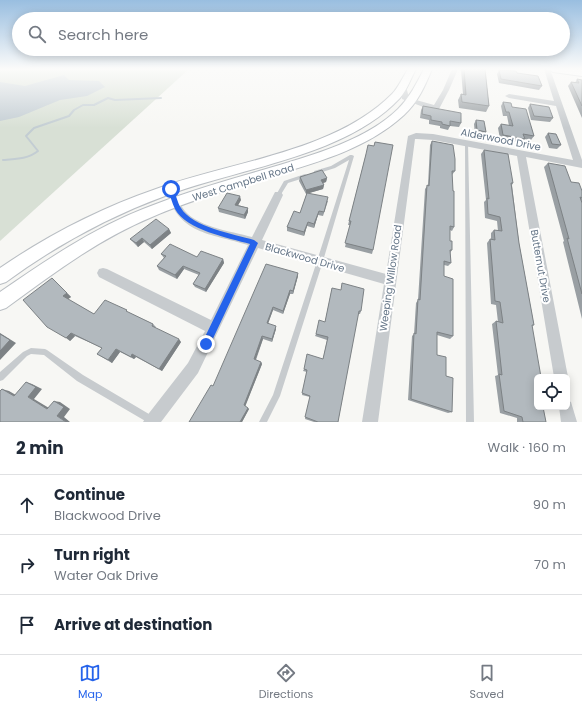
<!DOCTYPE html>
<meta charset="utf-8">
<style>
:root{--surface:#fff;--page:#f6f6f7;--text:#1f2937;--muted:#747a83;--line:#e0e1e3;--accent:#2563eb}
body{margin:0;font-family:Poppins,sans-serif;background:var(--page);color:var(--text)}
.controls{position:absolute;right:12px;bottom:12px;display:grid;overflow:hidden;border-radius:6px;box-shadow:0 2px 10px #0003}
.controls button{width:36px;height:36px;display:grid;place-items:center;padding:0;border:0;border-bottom:1px solid var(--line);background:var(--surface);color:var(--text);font:20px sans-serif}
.stop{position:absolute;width:12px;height:12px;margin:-9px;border:3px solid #2563eb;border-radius:50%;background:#fff}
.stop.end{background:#2563eb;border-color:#fff;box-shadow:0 1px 4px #0008}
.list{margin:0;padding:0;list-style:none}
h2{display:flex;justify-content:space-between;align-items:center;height:52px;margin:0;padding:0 16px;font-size:17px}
h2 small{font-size:13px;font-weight:400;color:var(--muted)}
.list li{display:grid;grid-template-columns:26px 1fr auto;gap:12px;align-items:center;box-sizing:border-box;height:60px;padding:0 16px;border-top:1px solid var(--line)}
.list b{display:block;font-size:15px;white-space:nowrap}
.list p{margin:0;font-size:13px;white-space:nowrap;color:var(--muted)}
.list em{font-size:13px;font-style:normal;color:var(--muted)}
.icon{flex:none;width:22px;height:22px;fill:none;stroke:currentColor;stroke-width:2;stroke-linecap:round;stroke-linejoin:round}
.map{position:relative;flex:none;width:582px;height:422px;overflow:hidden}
.search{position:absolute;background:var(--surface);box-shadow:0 2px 10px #0003;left:12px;right:12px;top:12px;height:44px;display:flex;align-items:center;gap:10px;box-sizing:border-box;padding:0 14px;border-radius:22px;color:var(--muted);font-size:15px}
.sheet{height:232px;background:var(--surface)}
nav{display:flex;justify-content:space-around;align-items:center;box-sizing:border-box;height:56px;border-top:1px solid var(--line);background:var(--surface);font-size:11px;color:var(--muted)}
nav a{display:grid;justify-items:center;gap:2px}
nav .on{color:var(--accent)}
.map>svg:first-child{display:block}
.green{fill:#d8e0d5}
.water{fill:#c3cdd3}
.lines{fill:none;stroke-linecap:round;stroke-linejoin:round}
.stream{stroke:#c3cdd3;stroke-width:2}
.secondary-casing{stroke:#b9bec3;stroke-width:2}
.lane{fill:#c7cbce;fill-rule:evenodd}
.street{fill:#c7cbce;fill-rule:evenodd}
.secondary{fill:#fff;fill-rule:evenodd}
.wall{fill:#999fa3}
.shaded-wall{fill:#7d8285}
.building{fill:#b2b9be;stroke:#7d8285}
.route{fill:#2563eb}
.labels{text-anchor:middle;stroke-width:4;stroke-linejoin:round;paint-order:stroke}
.street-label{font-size:10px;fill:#647587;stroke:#fff}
</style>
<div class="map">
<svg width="582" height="422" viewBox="0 0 582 422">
<rect width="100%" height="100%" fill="#f7f7f4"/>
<path class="green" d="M 0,69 L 189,69 L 0,241 Z"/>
<path class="water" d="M 64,75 L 69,80 L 99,81 L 105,87 L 87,96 L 60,100 L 19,117 L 0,121 L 0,82 L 25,86 Z"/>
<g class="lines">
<path class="stream" d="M 3,160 C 16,159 28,159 38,151 L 26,136 L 34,128 L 69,116 L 74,110 L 83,105 L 94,105 L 108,98 L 115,100 L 161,98"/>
<defs>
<path id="secondary" d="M 408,69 L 416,69 C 411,78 407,90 400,98 C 345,157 238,168 165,196 C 108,217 55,246 6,282 L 0,284 L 0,268 C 48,235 101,208 156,189 C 229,162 335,152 392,94 C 398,88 403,77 408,69 Z
M 424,69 L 432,69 C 425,86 418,102 404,115 C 366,150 312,164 264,178 C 227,190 189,201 152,217 C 99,239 52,274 6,308 L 0,310 L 0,292 C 45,261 92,229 143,209 C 178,195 214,184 249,174 C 295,160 363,144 398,109 C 410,97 416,84 424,69 Z
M 549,69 L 582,70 L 582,76 L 553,72 Z"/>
</defs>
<use href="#secondary" class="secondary-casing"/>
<path class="lane" d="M 465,142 L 467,142 L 468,143 L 474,422 L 466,422 Z
M 350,155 L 352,155 L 354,156 L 323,261 L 280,396 L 267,422 L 259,422 L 273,395 L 317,261 L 349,160 L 335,168 L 316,174 L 314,172 L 314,171 L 331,166 Z
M 305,174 L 307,175 L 307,177 L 288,183 L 280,196 L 276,196 L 276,195 L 284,181 Z
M 31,348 L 45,349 L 47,350 L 83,375 L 154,417 L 155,420 L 154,422 L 147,422 L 77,381 L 44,355 L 31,354 L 27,356 L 3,380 L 0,381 L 0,372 L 23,352 Z"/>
<path class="street" d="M 452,69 L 458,69 L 449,90 L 439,109 L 429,109 L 402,99 L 400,86 L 403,84 L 406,86 L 409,98 L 434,105 L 443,90 Z
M 544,69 L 550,69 L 582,160 L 582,168 L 526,157 L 568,377 L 567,380 L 567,377 L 554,377 L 517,156 L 433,140 L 417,139 L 415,139 L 378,422 L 362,422 L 384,284 L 258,248 L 198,373 L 161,422 L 143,422 L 146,417 L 188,363 L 205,331 L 99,277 L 97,273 L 99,269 L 103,268 L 107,269 L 211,320 L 248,245 C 210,233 178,235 166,189 L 168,187 L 174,187 C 178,193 178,201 182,207 C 194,227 231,231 252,237 L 275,192 L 281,192 L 283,195 L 262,240 L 386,274 L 408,136 L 416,133 L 433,134 L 573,160 L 556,106 L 509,98 L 505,96 L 509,94 L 554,101 Z
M 567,400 L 571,402 L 577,422 L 561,422 L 559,407 L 567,407 Z"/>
<use href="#secondary" class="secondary"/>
</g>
<path class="wall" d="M 461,69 L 485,69 L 489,106 L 486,112 L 459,108 L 458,100 L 461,94 L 463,94 L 461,70 Z
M 499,70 L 517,73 L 542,86 L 539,90 L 499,83 L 497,74 Z
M 577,79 L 582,80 L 582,118 L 568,86 L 571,82 L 575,83 Z
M 503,102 L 512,107 L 534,136 L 531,140 L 524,139 L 522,143 L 500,139 L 498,128 L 501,124 L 509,126 L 507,116 L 503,116 L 501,106 Z
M 530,104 L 553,118 L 550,122 L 531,120 L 528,108 Z
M 423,106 L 461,123 L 459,127 L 450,126 L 448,130 L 440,128 L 440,126 L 429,124 L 429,120 L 420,118 L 421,110 Z
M 476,120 L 486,132 L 484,136 L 475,134 L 474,124 Z
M 548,133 L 561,145 L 557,149 L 549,148 L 545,137 Z
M 432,141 L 455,171 L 452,175 L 454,227 L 452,231 L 450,230 L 450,241 L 452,250 L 450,253 L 451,263 L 448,266 L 444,265 L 444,276 L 453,336 L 450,339 L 437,335 L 437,355 L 446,376 L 452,412 L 448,413 L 408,400 L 412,336 L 414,334 L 416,303 L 418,300 L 425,189 L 428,185 L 430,145 Z
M 484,150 L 513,183 L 512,185 L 519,243 L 534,325 L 532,326 L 537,377 L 546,422 L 517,422 L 517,418 L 500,413 L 495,376 L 498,375 L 492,324 L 496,321 L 498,322 L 496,305 L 491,304 L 487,243 L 490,239 L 491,240 L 491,233 L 494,230 L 498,231 L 497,221 L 485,218 L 484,202 L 486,200 L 481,154 Z
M 366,154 L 373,250 L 372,254 L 345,247 L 350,225 L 348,225 Z
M 548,163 L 582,191 L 582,201 L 581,201 L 582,203 L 582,319 L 563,242 L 564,241 L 544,167 Z
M 300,177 L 327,178 L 326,182 L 323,183 L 324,185 L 323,189 L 309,193 L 328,201 L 323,216 L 318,215 L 314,228 L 307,226 L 304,236 L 287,231 L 287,227 L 300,213 L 307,193 L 306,194 L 299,181 Z
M 241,200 L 238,205 L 248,208 L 248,212 L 245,219 L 219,212 L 218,208 Z
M 169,229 L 171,233 L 152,249 L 144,242 L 138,247 L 130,239 Z
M 161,254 L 223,259 L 224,263 L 206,292 L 195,287 L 193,284 L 199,275 L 184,269 L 177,279 L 159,270 L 157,266 L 164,258 Z
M 298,273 L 298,276 L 293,294 L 290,294 L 283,314 L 273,310 L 268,324 L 276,329 L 272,342 L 263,339 L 256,360 L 261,362 L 262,364 L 245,406 L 249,409 L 242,422 L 189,422 L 213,386 Z
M 52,278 L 71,297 L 67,299 L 94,314 L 130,313 L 153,324 L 156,327 L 155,328 L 181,342 L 162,371 L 136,357 L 134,359 L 120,352 L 112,363 L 97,354 L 102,348 L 75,336 L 70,341 Z
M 332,288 L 361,311 L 360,314 L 358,314 L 338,422 L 314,422 L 305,419 L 310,397 L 302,395 L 307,372 L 303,371 L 304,369 L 323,359 L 327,340 L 315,336 L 316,334 L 325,322 Z"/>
<path class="shaded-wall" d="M 327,178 L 326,182 L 320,184 L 321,180 Z
M 324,185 L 323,189 L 306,194 L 306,190 Z
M 240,196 L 241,200 L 236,209 L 235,205 Z
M 248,208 L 248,212 L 245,219 L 244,215 Z
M 319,211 L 318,215 L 314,228 L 314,224 Z
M 308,222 L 307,226 L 304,236 L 304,232 Z
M 169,229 L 171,233 L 152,249 L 150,245 Z
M 142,238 L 144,242 L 138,247 L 136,243 Z
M 223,259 L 224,263 L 206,292 L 205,289 Z
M 183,266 L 184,269 L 177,279 L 175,275 Z
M 298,273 L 298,276 L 293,294 L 293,291 Z
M 52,278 L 71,297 L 67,300 L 63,296 Z
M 290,290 L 290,294 L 283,314 L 283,311 Z
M 273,307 L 273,310 L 267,326 L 267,323 Z
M 276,326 L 276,329 L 272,342 L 272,339 Z
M 0,333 L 16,343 L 0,360 Z
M 71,333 L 75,336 L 70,341 L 66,338 Z
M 262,336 L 263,339 L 255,361 L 254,359 Z
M 179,339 L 181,342 L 162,371 L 159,369 Z
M 116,349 L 120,352 L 112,363 L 108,360 Z
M 132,354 L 136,357 L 134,359 L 131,357 Z
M 261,362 L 262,364 L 245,407 L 244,405 Z
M 26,382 L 32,384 L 42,389 L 34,399 L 54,411 L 47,409 L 28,397 Z
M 2,389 L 9,391 L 21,398 L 14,396 Z
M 54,401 L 60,402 L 70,409 L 64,417 L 70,422 L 66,422 L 57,416 Z
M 248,408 L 249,409 L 242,422 L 240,422 Z"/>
<path class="building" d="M 464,69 L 485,69 L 489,106 L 462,102 L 461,94 L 466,95 Z
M 499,70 L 516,71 L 517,73 L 538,76 L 542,86 L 501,79 Z
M 577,79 L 582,80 L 582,106 L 571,82 L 579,83 Z
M 503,102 L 511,103 L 512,107 L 526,109 L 534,136 L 523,134 L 525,139 L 503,135 L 501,124 L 513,126 L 509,112 L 506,112 Z
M 530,104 L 549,107 L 553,118 L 534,116 Z
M 423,106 L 461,113 L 461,123 L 450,121 L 450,126 L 442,124 L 442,122 L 431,120 L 431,116 L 422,114 Z
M 476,120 L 484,121 L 486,132 L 477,130 Z
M 548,133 L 556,134 L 561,145 L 552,144 Z
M 432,141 L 453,145 L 455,159 L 455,171 L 452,171 L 453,191 L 454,191 L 454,227 L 450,226 L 450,241 L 452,241 L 452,250 L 450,250 L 451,263 L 444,261 L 444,276 L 453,279 L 453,336 L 437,332 L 437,355 L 446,357 L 446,376 L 453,378 L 452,412 L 411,399 L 414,333 L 416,334 L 418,299 L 420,300 L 427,185 L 429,186 Z
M 375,142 L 393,145 L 373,250 L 345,243 L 351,221 L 349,221 L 366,154 L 368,145 L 374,146 Z
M 484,150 L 508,154 L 513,183 L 511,183 L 519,243 L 534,325 L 532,325 L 541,377 L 537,377 L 537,407 L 543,407 L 546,422 L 523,422 L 522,417 L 504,411 L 499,374 L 502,375 L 496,321 L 503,323 L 500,302 L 495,301 L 490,239 L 495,240 L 494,230 L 502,231 L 500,217 L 488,214 L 487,198 L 489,199 Z
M 548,163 L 565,166 L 571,182 L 579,183 L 582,191 L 582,198 L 580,197 L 582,203 L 582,294 L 567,238 L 569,239 Z
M 322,170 L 327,178 L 321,180 L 324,185 L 306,190 L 300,177 Z
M 227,193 L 240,196 L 235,205 L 248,208 L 244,215 L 218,208 Z
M 307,193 L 328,197 L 324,212 L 319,211 L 314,224 L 308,222 L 304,232 L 287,227 L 294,211 L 300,213 Z
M 156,219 L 169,229 L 150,245 L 142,238 L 136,243 L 130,239 Z
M 170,244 L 197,257 L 201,251 L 223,259 L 205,289 L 193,284 L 200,273 L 183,266 L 175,275 L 157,266 L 166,256 L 161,254 Z
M 266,264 L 298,273 L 293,291 L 290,290 L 283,311 L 273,307 L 267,323 L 276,326 L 272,339 L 262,336 L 254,359 L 261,362 L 244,405 L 248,408 L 240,422 L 189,422 L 211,385 L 213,386 Z
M 52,278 L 67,293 L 63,296 L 94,314 L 105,300 L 127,310 L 126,311 L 153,324 L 152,326 L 179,339 L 159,369 L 132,354 L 131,357 L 116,349 L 108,360 L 97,354 L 102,348 L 71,333 L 66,338 L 47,327 L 23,300 Z
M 342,283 L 364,289 L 361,311 L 359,311 L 338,422 L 318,422 L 305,417 L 310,396 L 302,393 L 307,370 L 304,369 L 307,354 L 323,359 L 328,337 L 316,334 L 319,320 L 325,322 L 332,288 L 341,290 Z
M 0,334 L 10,340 L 0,351 Z
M 26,382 L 36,387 L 28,397 L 47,409 L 54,401 L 64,407 L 57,416 L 66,422 L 0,422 L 0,391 L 2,389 L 14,396 Z"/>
<linearGradient id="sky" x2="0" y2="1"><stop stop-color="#99bee0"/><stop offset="0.54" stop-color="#fbfbfa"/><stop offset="1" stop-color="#fbfbfa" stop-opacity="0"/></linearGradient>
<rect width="582" height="128" fill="url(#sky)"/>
<path class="route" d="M 169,187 L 173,187 C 176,194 177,202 181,208 C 192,227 234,234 254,240 L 258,243 L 209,347 L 206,349 L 203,347 L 202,344 L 203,341 L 250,244 C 229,238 186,230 175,209 C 172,203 170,195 168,189 Z"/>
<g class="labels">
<g class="street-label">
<text transform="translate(501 139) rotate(11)" y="4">Alderwood Drive</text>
<text transform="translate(243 182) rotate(-17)" y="4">West Campbell Road</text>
<text transform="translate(305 257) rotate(16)" y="4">Blackwood Drive</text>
<text transform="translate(541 266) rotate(80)" y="4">Butternut Drive</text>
<text transform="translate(390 278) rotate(-82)" y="4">Weeping Willow Road</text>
</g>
</g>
</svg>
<div class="controls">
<button><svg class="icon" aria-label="locate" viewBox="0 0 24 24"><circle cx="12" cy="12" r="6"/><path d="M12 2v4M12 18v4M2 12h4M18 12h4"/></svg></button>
</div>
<div class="stop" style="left:171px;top:189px"></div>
<div class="stop end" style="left:206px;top:344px"></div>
<div class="search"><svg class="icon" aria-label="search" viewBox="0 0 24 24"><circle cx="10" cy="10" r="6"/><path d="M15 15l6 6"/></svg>Search here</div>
</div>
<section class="sheet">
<h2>2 min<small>Walk · 160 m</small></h2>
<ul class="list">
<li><svg class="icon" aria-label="ahead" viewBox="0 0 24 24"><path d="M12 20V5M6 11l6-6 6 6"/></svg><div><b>Continue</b><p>Blackwood Drive</p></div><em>90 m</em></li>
<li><svg class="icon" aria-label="right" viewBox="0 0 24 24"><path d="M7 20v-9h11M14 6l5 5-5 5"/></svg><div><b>Turn right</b><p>Water Oak Drive</p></div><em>70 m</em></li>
<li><svg class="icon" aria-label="arrive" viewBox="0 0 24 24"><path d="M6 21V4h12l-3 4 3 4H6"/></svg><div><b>Arrive at destination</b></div></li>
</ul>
</section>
<nav>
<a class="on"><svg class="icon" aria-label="map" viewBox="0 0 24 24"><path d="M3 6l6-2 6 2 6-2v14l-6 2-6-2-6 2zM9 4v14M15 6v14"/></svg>Map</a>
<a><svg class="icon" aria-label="directions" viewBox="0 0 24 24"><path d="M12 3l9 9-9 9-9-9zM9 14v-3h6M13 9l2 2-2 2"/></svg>Directions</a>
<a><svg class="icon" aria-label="saved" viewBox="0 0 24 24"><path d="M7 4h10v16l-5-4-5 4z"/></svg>Saved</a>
</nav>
